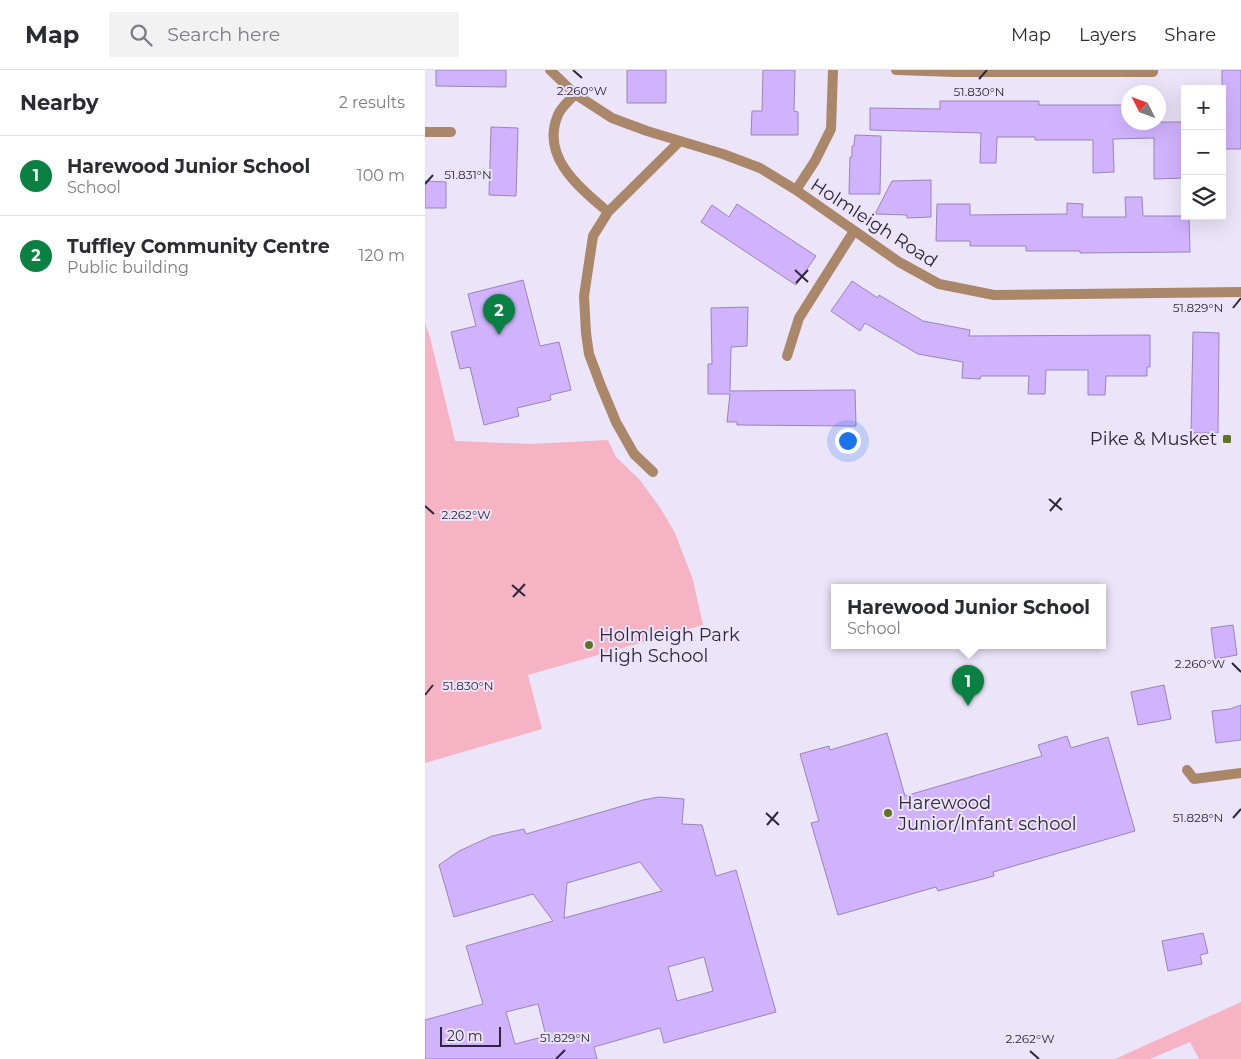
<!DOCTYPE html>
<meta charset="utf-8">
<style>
:root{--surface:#fff;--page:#f2f2f3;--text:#2b2b33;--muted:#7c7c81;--line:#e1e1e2;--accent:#0b8043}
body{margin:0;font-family:Montserrat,sans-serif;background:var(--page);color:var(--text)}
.controls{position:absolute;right:15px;top:15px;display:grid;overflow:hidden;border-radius:0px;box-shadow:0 5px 20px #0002}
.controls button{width:45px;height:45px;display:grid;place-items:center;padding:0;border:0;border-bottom:1px solid var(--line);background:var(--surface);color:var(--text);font:25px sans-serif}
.compass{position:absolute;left:696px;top:15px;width:45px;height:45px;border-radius:50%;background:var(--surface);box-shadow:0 5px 20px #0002;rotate:312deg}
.scale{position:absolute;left:15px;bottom:12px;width:61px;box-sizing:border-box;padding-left:5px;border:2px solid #2e273a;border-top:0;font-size:14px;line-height:18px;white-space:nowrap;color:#2e273a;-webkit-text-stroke:4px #ece4f9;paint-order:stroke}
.you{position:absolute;left:422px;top:370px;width:18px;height:18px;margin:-12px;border:4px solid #fff;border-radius:50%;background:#1a73e8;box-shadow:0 0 0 8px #1a73e833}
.badge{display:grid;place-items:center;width:32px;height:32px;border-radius:50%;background:var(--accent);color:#fff;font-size:16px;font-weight:700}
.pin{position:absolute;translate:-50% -41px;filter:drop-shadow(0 1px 2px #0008)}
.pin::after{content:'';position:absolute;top:26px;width:18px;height:15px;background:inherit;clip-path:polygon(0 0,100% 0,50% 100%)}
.popup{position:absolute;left:406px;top:514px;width:275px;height:65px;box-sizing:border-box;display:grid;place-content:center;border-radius:0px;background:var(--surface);filter:drop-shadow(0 1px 4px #0005);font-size:16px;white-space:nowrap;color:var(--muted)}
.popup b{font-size:19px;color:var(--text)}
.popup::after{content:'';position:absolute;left:50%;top:100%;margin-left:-10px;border:10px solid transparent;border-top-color:var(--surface)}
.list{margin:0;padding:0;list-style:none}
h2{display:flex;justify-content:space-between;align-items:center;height:65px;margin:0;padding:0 20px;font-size:21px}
h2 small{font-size:16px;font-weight:400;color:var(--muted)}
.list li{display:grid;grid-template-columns:32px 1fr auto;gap:15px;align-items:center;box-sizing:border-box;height:80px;padding:0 20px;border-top:1px solid var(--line)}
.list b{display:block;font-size:19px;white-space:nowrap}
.list p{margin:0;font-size:16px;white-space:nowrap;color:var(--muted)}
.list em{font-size:16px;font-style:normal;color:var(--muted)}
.icon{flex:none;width:28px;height:28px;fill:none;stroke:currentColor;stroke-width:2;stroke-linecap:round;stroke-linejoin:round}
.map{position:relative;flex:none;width:816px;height:989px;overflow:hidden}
header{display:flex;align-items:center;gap:30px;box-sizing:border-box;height:70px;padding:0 25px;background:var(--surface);border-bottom:1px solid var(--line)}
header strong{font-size:24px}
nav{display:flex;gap:28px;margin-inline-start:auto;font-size:18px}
.search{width:350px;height:45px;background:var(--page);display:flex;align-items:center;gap:12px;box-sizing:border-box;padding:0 18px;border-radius:0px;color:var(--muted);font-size:19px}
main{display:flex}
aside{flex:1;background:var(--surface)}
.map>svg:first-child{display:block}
.green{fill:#f5b3c4}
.building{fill:#d0b2fe;stroke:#9886b6;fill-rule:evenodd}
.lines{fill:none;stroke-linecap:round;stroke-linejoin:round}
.minor{stroke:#aa8768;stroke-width:10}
.ticks{fill:none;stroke:#2e273a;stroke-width:2}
.poi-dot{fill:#5f7322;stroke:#ece4f9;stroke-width:2}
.labels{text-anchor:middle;stroke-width:4;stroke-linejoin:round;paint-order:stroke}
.street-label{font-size:18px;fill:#2e273a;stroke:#ece4f9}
.poi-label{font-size:18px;fill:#2e273a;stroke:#ece4f9;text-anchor:start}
.ticks-label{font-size:12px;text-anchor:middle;fill:#2e273a;stroke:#ece4f9;stroke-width:4;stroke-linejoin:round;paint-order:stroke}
</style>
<header>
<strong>Map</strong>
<div class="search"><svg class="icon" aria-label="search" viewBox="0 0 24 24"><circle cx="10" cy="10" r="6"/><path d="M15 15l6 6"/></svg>Search here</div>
<nav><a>Map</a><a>Layers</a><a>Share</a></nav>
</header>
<main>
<aside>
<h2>Nearby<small>2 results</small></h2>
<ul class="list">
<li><span class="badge">1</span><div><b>Harewood Junior School</b><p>School</p></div><em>100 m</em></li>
<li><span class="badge">2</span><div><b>Tuffley Community Centre</b><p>Public building</p></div><em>120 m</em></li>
</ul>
</aside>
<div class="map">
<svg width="816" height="989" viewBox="0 0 816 989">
<rect width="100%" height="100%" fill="#ece4f9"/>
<path class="green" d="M 0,253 L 5,267 L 30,371 L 105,374 L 183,370 L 191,387 L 215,410 L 236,439 L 250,463 L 268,510 L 278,555 L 103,605 L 117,659 L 0,693 Z
M 816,932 L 816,989 L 774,989 L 765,972 L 725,989 L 690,989 Z"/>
<path class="building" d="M 11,0 L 81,0 L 81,17 L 11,16 Z
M 202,0 L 241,0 L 241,33 L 202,33 Z
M 338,0 L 370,0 L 369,41 L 373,42 L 373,65 L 326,65 L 327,41 L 337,41 Z
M 797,0 L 816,0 L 816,79 L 797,79 Z
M 515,31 L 614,31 L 614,35 L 704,35 L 704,52 L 760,52 L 760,108 L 729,109 L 729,68 L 688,69 L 689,102 L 668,103 L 668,70 L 610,70 L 610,67 L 572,67 L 571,93 L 555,93 L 556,63 L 445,60 L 445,38 L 515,39 Z
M 66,57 L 93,58 L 91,126 L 64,125 Z
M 430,65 L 456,66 L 455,124 L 424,124 L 425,87 L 427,87 L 427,76 L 429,76 Z
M 506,110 L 506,147 L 482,148 L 482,145 L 450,144 L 467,111 Z
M 0,111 L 21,112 L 21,138 L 0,138 Z
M 700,127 L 717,127 L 718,146 L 764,146 L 765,182 L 655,183 L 655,181 L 601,181 L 601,176 L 545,176 L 545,171 L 511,171 L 512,134 L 545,134 L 545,145 L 642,144 L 642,133 L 658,134 L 657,147 L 701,147 Z
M 312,134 L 391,186 L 371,215 L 276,152 L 287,135 L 304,147 Z
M 98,210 L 115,276 L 134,272 L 146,320 L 125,325 L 126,330 L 92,338 L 94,346 L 59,355 L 45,297 L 35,299 L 26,262 L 51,256 L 43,224 Z
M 427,211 L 453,228 L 454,225 L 498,251 L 545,260 L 544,266 L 725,265 L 725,297 L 722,297 L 722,306 L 681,306 L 680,325 L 663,325 L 663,300 L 621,300 L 620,324 L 603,324 L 604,306 L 556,306 L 555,309 L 537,308 L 538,292 L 493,284 L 440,253 L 435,261 L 406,241 Z
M 323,237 L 322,276 L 306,277 L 305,321 L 430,320 L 431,356 L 312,355 L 312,352 L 302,352 L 305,324 L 283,324 L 283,294 L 287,294 L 286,238 Z
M 768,262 L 794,263 L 793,363 L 766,363 Z
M 808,555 L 812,585 L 790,589 L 786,558 Z
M 739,615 L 746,649 L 713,655 L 706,622 Z
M 816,635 L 816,670 L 791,673 L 787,641 L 805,639 Z
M 462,663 L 480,726 L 617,686 L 613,675 L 642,666 L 646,678 L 683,667 L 710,761 L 568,802 L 569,806 L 513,821 L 511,817 L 413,845 L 386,753 L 394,751 L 375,684 L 404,676 L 405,680 Z
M 234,727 L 259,729 L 257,754 L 277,755 L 291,806 L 311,800 L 351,942 L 239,973 L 235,958 L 169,977 L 172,989 L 0,989 L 0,950 L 58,934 L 41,876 L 128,851 L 108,824 L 29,847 L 14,795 L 34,781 L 67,766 L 99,759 L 101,764 L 218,730 ZM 215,792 L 237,821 L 139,848 L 142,813 ZM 279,887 L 288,921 L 252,931 L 243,897 ZM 113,934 L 121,966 L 90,974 L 81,942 Z
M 778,863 L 783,883 L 775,885 L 777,894 L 743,901 L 737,871 Z"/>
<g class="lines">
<path class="minor" d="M 125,0 L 150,24 L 187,48 L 222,61 L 298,84 L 335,98 L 371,120 L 474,192 L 514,214 L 569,225 L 816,222
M 471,0 L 530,2 L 728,2 L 728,0
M 150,24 C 145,30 136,37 133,45 C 115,87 155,118 183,142
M 0,62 L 26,62
M 371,120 L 390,91 L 406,59 L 408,0
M 362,286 L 374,248 L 429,161
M 228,402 L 209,384 L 191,352 L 176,316 L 164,284 L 161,263 L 159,226 L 168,166 L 183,142 L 255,71
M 762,700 L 769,709 L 816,703"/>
</g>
<path class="ticks" d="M 148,0 L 157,8M 554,9 L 562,0M 0,114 L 8,105M 370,200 L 383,212M 371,213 L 383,200M 808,238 L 816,228M 624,429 L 637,440M 0,436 L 9,444M 625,441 L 636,428M 87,515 L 100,526M 88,527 L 100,514M 807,593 L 816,602M 0,625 L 8,615M 341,743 L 354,755M 808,748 L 816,739M 342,755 L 353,742M 605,981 L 614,989M 131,989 L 140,980"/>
<g class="poi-dot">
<rect x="797" y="364" width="10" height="10" rx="2.5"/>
<circle cx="164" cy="575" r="5"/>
<circle cx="463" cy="743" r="5"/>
</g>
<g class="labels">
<g class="street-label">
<text transform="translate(449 153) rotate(33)" y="6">Holmleigh Road</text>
</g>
<g class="poi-label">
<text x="792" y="375" text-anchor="end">Pike &amp; Musket</text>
<text x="174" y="571">Holmleigh Park<tspan x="174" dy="21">High School</tspan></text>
<text x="473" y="739">Harewood<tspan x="473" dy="21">Junior/Infant school</tspan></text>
</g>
</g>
<g class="ticks-label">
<text x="157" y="25">2.260°W</text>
<text x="554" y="26">51.830°N</text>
<text x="43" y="109">51.831°N</text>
<text x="773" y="242">51.829°N</text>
<text x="41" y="449">2.262°W</text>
<text x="775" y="598">2.260°W</text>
<text x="43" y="620">51.830°N</text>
<text x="773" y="752">51.828°N</text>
<text x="140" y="972">51.829°N</text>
<text x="605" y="973">2.262°W</text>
</g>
</svg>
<div class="controls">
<button>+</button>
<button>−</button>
<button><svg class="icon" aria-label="layers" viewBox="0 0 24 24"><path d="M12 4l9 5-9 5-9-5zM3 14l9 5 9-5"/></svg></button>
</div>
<svg class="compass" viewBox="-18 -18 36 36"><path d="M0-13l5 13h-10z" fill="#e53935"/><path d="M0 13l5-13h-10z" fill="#7c7c81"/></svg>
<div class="scale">20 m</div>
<div class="you"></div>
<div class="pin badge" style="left:543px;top:636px">1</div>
<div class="popup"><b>Harewood Junior School</b>School</div>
<div class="pin badge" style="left:74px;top:265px">2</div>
</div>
</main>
